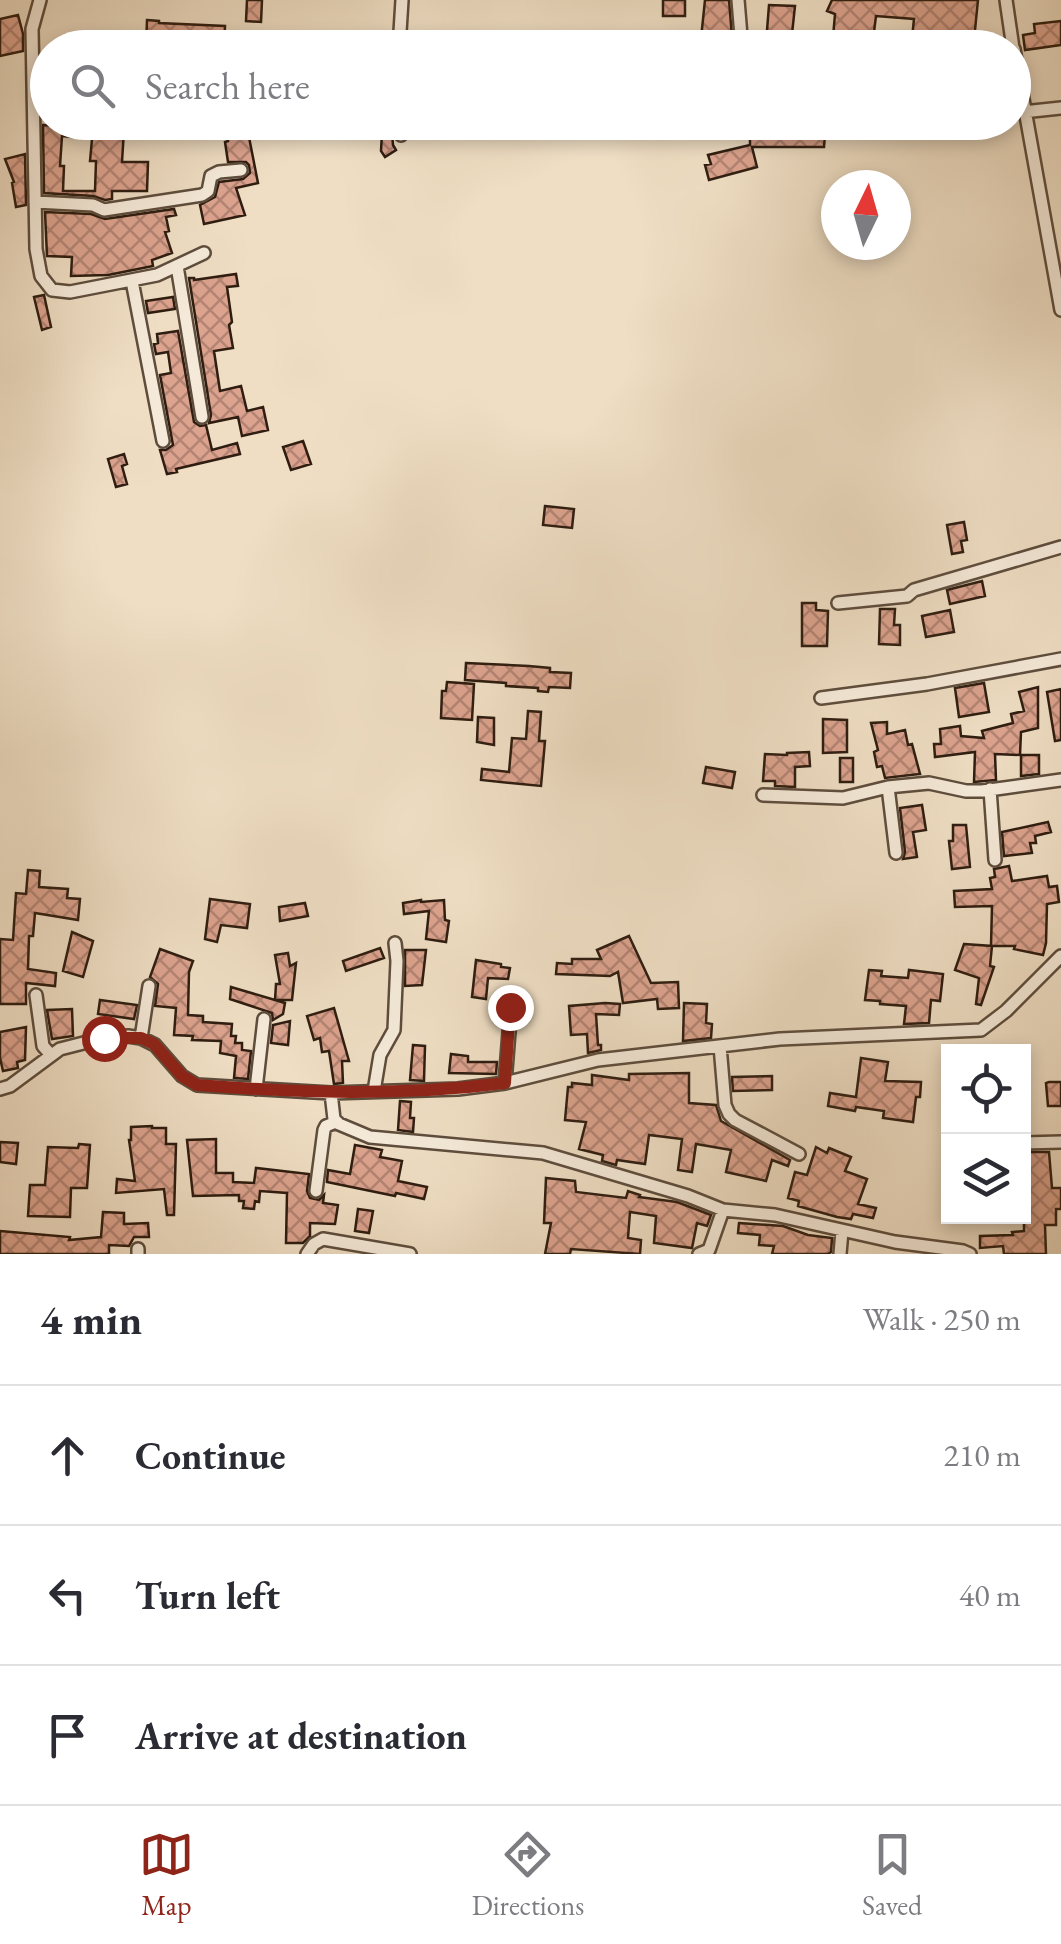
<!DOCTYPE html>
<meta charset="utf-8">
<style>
:root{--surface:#fff;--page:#f7f7f7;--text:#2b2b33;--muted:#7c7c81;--line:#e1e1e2;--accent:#8f2418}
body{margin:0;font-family:"EB Garamond",serif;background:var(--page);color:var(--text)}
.controls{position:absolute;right:30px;bottom:30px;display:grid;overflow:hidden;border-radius:0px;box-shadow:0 5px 15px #0003}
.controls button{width:90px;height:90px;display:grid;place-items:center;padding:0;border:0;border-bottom:2px solid var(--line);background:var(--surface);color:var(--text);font:50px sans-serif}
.compass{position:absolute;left:821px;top:170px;width:90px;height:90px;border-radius:50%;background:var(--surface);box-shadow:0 5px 15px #0003;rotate:5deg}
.stop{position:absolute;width:30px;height:30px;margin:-22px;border:8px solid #8f2418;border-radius:50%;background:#fff}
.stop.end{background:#8f2418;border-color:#fff;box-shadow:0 2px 10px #0008}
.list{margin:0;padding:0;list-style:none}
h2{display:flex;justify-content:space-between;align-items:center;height:130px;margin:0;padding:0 40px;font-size:42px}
h2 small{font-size:32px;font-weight:400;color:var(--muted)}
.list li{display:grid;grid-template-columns:65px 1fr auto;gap:30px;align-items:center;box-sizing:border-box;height:140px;padding:0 40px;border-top:2px solid var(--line)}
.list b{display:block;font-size:38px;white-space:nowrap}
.list em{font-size:32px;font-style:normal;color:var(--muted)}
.icon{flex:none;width:55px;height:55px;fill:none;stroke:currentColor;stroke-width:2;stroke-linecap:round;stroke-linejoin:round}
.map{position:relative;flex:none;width:1061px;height:1254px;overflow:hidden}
.search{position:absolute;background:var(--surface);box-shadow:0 5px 15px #0003;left:30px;right:30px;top:30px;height:110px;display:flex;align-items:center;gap:25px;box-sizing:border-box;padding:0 35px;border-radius:55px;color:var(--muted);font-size:38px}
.sheet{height:550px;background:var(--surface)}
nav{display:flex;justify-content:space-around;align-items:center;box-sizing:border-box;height:140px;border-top:2px solid var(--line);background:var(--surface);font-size:28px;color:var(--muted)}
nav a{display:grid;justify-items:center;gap:5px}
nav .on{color:var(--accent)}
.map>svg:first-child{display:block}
.building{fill:url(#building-cross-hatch);stroke:#2e1d10;stroke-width:2.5;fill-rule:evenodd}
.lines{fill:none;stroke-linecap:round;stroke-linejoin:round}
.street-casing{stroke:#5e4d3d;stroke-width:16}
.street{stroke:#f5ead9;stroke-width:11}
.route{stroke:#8f2418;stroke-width:12}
</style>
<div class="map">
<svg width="1061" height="1254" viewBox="0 0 1061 1254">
<defs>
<pattern id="building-cross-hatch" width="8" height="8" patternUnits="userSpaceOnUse" patternTransform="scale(2.5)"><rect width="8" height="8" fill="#dca38e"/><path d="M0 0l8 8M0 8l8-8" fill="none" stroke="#b38473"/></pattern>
</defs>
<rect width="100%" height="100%" fill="#efdec4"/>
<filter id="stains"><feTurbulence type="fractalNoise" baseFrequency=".002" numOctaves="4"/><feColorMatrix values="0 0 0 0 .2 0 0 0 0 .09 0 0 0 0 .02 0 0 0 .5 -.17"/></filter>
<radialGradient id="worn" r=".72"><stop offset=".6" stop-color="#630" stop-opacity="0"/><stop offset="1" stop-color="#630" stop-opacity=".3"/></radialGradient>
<path class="building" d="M 247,0 L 262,0 L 261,22 L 246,21 Z
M 663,0 L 685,0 L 685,16 L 663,16 Z
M 705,0 L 729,0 L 732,37 L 725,36 L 725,40 L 717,41 L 718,48 L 700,48 Z
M 832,0 L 978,0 L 974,40 L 971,40 L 970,48 L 911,48 L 914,19 L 876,16 L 874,32 L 856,31 L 855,39 L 858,40 L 858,48 L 791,48 L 791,45 L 766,43 L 769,5 L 795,6 L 792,34 L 833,37 L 835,14 L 827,11 Z
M 18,15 L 23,34 L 23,51 L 0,56 L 0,19 Z
M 147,20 L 159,21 L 159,23 L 225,26 L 224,48 L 194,48 L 185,45 L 186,40 L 164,39 L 164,48 L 146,48 Z
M 1061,21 L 1061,45 L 1025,50 L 1023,35 L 1035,33 L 1034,24 Z
M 79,122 L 102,122 L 101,127 L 124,130 L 122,162 L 148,162 L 147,191 L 112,191 L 112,199 L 105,200 L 93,196 L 44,193 L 43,125 L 78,127 ZM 62,136 L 92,139 L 90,161 L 96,161 L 95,191 L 63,191 L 64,166 L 60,166 Z
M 227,122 L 246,122 L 258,183 L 236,188 L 245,215 L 204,224 L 200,205 L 215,197 L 219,182 L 243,179 L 250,173 L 249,165 L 246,162 L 228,162 L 225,142 L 228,141 Z
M 357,122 L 391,122 L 393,145 L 396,150 L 385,157 L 381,151 L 382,133 L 357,133 Z
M 806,122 L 826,122 L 824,147 L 752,147 L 757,167 L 709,180 L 705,165 L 711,164 L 708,155 L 750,145 L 750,127 L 805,128 Z
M 25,154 L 26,205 L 16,207 L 12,183 L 14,182 L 5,159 Z
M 174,209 L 176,215 L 166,217 L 169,231 L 165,232 L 172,253 L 152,260 L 153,266 L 108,275 L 71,276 L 72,257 L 47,256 L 45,212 L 91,214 L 105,219 Z
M 236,274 L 238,286 L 227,287 L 232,322 L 229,325 L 233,348 L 214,351 L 220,391 L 241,386 L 247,411 L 263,407 L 268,430 L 242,436 L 238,417 L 209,423 L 211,415 L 189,278 L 194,278 L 194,280 Z
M 44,295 L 51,327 L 42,330 L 34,297 Z
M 173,297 L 175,309 L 148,313 L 146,301 Z
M 178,331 L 194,422 L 200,426 L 206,425 L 212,450 L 237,443 L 240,454 L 176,469 L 177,472 L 167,474 L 160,450 L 166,450 L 173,445 L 160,375 L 171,373 L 168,352 L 156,354 L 154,344 L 158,343 L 157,334 Z
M 303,441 L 311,464 L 291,470 L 283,447 Z
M 124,454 L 127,464 L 122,466 L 127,484 L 116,487 L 108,459 Z
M 545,506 L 574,509 L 572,528 L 543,525 Z
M 964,522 L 967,540 L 961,541 L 963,552 L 952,554 L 947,525 Z
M 982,581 L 985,596 L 950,604 L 947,590 Z
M 802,603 L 816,603 L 816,610 L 828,611 L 827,646 L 802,646 Z
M 880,609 L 895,609 L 894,625 L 900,625 L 900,645 L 879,644 Z
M 950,610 L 954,632 L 926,637 L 922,616 Z
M 466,663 L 529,666 L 550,668 L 550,672 L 571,673 L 570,688 L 549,687 L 548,692 L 538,691 L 538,688 L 506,686 L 506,683 L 465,680 Z
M 447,682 L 474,684 L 472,720 L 441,718 L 442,691 L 446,691 Z
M 984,683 L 989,712 L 959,717 L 955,688 Z
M 1038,687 L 1038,728 L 1021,732 L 1020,755 L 995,754 L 996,780 L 974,782 L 975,752 L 935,757 L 934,744 L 941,744 L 940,729 L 960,726 L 961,736 L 984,738 L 982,731 L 1013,723 L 1011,714 L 1024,711 L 1019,692 Z
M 1061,689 L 1061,740 L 1055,741 L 1047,692 Z
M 528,711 L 541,712 L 539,741 L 545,741 L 541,786 L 481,780 L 482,769 L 509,772 L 512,738 L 526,739 Z
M 478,717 L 494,718 L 494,745 L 477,742 Z
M 823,719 L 847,720 L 847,752 L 823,753 Z
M 887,722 L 887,734 L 905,730 L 908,745 L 912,744 L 920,774 L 885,778 L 882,766 L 877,767 L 874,752 L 878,750 L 871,723 Z
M 809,752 L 810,766 L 795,767 L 795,787 L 775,786 L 775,781 L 763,781 L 765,754 L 787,755 L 787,753 Z
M 1021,755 L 1039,755 L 1039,774 L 1021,776 Z
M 840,758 L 853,758 L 853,782 L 840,782 Z
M 706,767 L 735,772 L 732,788 L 703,783 Z
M 922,805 L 926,830 L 913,832 L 917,857 L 903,859 L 905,852 L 900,808 Z
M 1048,822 L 1051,832 L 1035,836 L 1036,843 L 1030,843 L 1032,853 L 1004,856 L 1002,832 Z
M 953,825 L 966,825 L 970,867 L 952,869 L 949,841 L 953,841 Z
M 1009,866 L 1012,881 L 1047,876 L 1049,887 L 1057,886 L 1059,902 L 1047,904 L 1046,943 L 1043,955 L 1014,949 L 1015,946 L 991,946 L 992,906 L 955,907 L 954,891 L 992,889 L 990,878 L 995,877 L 994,869 Z
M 28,870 L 40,871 L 39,887 L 68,889 L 67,898 L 80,899 L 78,920 L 35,913 L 33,936 L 29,936 L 28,969 L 56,973 L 55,986 L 26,983 L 26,1004 L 0,1004 L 0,939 L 13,940 L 16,893 L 26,894 Z
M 210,899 L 250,904 L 247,928 L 221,925 L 217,942 L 205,939 Z
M 421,900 L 421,902 L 444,900 L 445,920 L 449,921 L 446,942 L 426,939 L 429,911 L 404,914 L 403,903 Z
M 305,903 L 308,916 L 280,921 L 279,907 Z
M 72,932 L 93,941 L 83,977 L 63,971 Z
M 629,936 L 651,983 L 678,982 L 679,1008 L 658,1009 L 657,999 L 623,1003 L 618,972 L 610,976 L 556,974 L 557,963 L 572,964 L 572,959 L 601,959 L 597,950 Z
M 964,944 L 992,946 L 990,966 L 994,967 L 981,1005 L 976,1004 L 979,978 L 955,970 Z
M 380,948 L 384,958 L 346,971 L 343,961 Z
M 160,949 L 193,961 L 189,972 L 188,1015 L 203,1016 L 203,1022 L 232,1024 L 231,1036 L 236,1036 L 235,1043 L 242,1043 L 242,1050 L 251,1051 L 248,1079 L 234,1078 L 236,1056 L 220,1053 L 221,1041 L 192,1040 L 193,1036 L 174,1035 L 176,1008 L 155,1006 L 158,984 L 150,977 Z
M 405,950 L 426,950 L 422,985 L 405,986 Z
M 288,953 L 290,966 L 296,963 L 292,1000 L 275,1000 L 276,984 L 280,984 L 275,955 Z
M 476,960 L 501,964 L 501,967 L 510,968 L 508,979 L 488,978 L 486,999 L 472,997 Z
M 869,970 L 882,971 L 881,976 L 908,978 L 909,970 L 943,974 L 940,1001 L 931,1000 L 929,1023 L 904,1024 L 906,1006 L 880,1004 L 880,1001 L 865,1000 Z
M 231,987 L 285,1003 L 283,1014 L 273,1020 L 272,1013 L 230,999 Z
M 100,1000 L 137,1005 L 134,1019 L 98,1014 Z
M 605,1003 L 620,1004 L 619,1015 L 596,1014 L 598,1045 L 601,1045 L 601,1050 L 588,1053 L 587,1034 L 571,1035 L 569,1006 Z
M 684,1003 L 707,1004 L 706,1023 L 712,1024 L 711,1038 L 683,1041 Z
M 334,1008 L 349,1061 L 342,1061 L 343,1083 L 334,1084 L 329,1051 L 322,1052 L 320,1038 L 314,1040 L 307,1016 Z
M 72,1009 L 73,1036 L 52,1039 L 47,1010 Z
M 290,1021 L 288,1045 L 271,1043 L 273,1025 Z
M 26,1027 L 25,1060 L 17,1062 L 18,1068 L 3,1071 L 0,1058 L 0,1032 Z
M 413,1045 L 425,1046 L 424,1081 L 410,1080 Z
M 451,1054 L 468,1056 L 468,1062 L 497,1062 L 496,1074 L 449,1073 Z
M 861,1058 L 888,1062 L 885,1081 L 921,1082 L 920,1097 L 916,1097 L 913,1122 L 883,1118 L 884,1111 L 856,1107 L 855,1111 L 828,1106 L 830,1093 L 856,1097 Z
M 689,1073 L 689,1103 L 716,1105 L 721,1121 L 790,1160 L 788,1166 L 772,1160 L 766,1181 L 726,1172 L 731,1150 L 696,1144 L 692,1172 L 678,1170 L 682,1139 L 649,1135 L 645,1164 L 617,1160 L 616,1165 L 602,1161 L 603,1155 L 579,1149 L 586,1122 L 565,1120 L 568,1087 L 572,1087 L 572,1083 L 592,1085 L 592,1075 L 629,1080 L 629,1074 Z
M 772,1076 L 772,1090 L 733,1091 L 732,1077 Z
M 1049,1082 L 1061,1082 L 1061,1106 L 1048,1106 L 1046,1083 Z
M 400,1101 L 411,1102 L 410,1118 L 414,1118 L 413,1132 L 398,1130 Z
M 152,1126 L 152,1128 L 166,1128 L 166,1144 L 176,1144 L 174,1215 L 167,1215 L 164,1189 L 116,1193 L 117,1179 L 135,1181 L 129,1140 L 131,1140 L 131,1127 Z
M 216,1139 L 216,1173 L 233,1173 L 233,1182 L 254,1183 L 256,1168 L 309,1174 L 307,1191 L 310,1198 L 319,1200 L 324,1195 L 323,1203 L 338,1205 L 335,1224 L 310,1223 L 310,1236 L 303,1243 L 286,1243 L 287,1193 L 260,1191 L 259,1202 L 255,1201 L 254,1209 L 243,1208 L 244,1201 L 239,1201 L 239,1195 L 193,1196 L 187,1140 Z
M 0,1142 L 18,1143 L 16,1164 L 0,1162 Z
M 79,1144 L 90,1145 L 87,1188 L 71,1188 L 70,1217 L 28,1216 L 30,1185 L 45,1185 L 48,1147 L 78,1148 Z
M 355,1145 L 382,1150 L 380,1157 L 402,1161 L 398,1181 L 427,1187 L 424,1199 L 396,1193 L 395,1196 L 327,1182 L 328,1170 L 350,1174 Z
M 816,1147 L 827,1153 L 829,1148 L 851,1157 L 845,1171 L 867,1179 L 858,1204 L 876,1208 L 873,1218 L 853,1214 L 851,1219 L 837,1217 L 798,1206 L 799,1201 L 788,1198 L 795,1172 L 807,1175 Z
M 1024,1152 L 1049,1152 L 1052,1188 L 1061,1188 L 1061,1209 L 1056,1209 L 1056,1225 L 1045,1225 L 1046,1254 L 1004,1254 L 1003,1246 L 980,1248 L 980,1236 L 1013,1235 L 1012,1232 L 1024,1231 Z
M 546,1178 L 575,1181 L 576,1192 L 626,1198 L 628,1191 L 640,1195 L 639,1197 L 677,1202 L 711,1215 L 707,1226 L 697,1223 L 692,1248 L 654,1243 L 656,1216 L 630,1212 L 628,1238 L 641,1240 L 640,1254 L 571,1249 L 570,1254 L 545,1254 L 551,1223 L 544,1223 Z
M 358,1209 L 373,1211 L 369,1233 L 355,1231 Z
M 103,1212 L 124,1213 L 124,1224 L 148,1223 L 149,1237 L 134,1237 L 129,1246 L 109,1245 L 109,1254 L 0,1254 L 0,1231 L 70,1237 L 69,1240 L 101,1237 Z
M 739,1223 L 783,1226 L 808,1235 L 832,1238 L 831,1252 L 828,1254 L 772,1254 L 774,1246 L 759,1245 L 760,1235 L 738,1233 Z"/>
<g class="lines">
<defs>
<path id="street" d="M 40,0 L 32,29 L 36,249 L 41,276 L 52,290 L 70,292 L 157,275 L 204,253
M 738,0 L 742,48
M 1006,0 L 1013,48
M 399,48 L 402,0
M 1014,49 L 1061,310
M 1023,112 L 1061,108
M 400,122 L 401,135
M 35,202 L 93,205 L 104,210 L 202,195 L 208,191 L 211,176 L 219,172 L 241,170
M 177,266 L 202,417
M 132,281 L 163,441
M 838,603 L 907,596 L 914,590 L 1061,547
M 821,698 L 927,684 L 1061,659
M 888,787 L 896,853
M 990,789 L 995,860
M 763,795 L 843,798 L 888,787 L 929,783 L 966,791 L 982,791 L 1061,780
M 36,995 L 43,1046 L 51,1055
M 141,1038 L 149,986
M 720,1046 L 725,1105 L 729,1114 L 735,1120 L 799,1154
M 505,1083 L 511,1007
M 0,1089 L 10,1086 L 60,1049 L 103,1038 L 128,1036 L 141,1038 L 155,1045 L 182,1076 L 197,1085 L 331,1093 L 458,1089 L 505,1083 L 598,1060 L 780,1039 L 981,1030 L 1006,1011 L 1061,956
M 256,1089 L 264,1019
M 374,1091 L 380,1055 L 394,1030 L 397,961 L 395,943
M 331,1093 L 334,1119 L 339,1124 L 370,1137 L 543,1153 L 688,1196 L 723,1210 L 775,1215 L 895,1242 L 963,1251 L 970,1254
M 1024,1143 L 1061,1142
M 316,1191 L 324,1130 L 326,1126 L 336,1122
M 138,1254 L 138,1249
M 307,1254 L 314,1244 L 323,1239 L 410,1254
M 699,1254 L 709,1250 L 723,1210
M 840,1254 L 842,1231"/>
</defs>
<use href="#street" class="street-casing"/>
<use href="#street" class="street"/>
</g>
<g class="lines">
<path class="route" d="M 104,1038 L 141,1038 L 154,1044 L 182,1076 L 197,1085 C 300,1093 402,1096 505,1083 L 510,1007"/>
</g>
<rect width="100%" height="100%" filter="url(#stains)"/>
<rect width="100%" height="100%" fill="url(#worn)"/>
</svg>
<div class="controls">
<button><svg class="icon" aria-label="locate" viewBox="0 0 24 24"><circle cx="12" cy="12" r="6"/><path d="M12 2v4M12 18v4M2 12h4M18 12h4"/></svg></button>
<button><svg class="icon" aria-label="layers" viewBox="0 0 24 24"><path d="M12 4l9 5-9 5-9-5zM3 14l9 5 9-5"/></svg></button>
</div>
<svg class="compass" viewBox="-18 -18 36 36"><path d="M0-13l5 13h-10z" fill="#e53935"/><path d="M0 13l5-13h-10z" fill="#7c7c81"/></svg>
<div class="stop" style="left:104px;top:1038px"></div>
<div class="stop end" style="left:510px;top:1007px"></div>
<div class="search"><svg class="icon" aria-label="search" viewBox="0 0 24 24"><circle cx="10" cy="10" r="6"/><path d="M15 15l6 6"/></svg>Search here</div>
</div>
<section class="sheet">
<h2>4 min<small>Walk · 250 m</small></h2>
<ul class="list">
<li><svg class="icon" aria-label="ahead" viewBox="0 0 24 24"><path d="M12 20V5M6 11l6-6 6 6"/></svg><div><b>Continue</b></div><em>210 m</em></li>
<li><svg class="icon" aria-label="left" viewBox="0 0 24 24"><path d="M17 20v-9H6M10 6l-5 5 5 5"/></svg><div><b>Turn left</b></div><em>40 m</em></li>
<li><svg class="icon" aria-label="arrive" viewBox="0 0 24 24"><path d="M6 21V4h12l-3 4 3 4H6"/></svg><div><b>Arrive at destination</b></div></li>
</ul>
</section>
<nav>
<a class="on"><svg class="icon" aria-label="map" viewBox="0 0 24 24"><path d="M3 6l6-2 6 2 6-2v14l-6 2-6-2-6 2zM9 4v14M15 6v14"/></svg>Map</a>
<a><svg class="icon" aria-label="directions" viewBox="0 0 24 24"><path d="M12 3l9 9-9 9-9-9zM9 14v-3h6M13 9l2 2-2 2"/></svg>Directions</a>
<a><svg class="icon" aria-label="saved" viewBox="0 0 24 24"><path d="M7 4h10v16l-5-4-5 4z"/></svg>Saved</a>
</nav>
